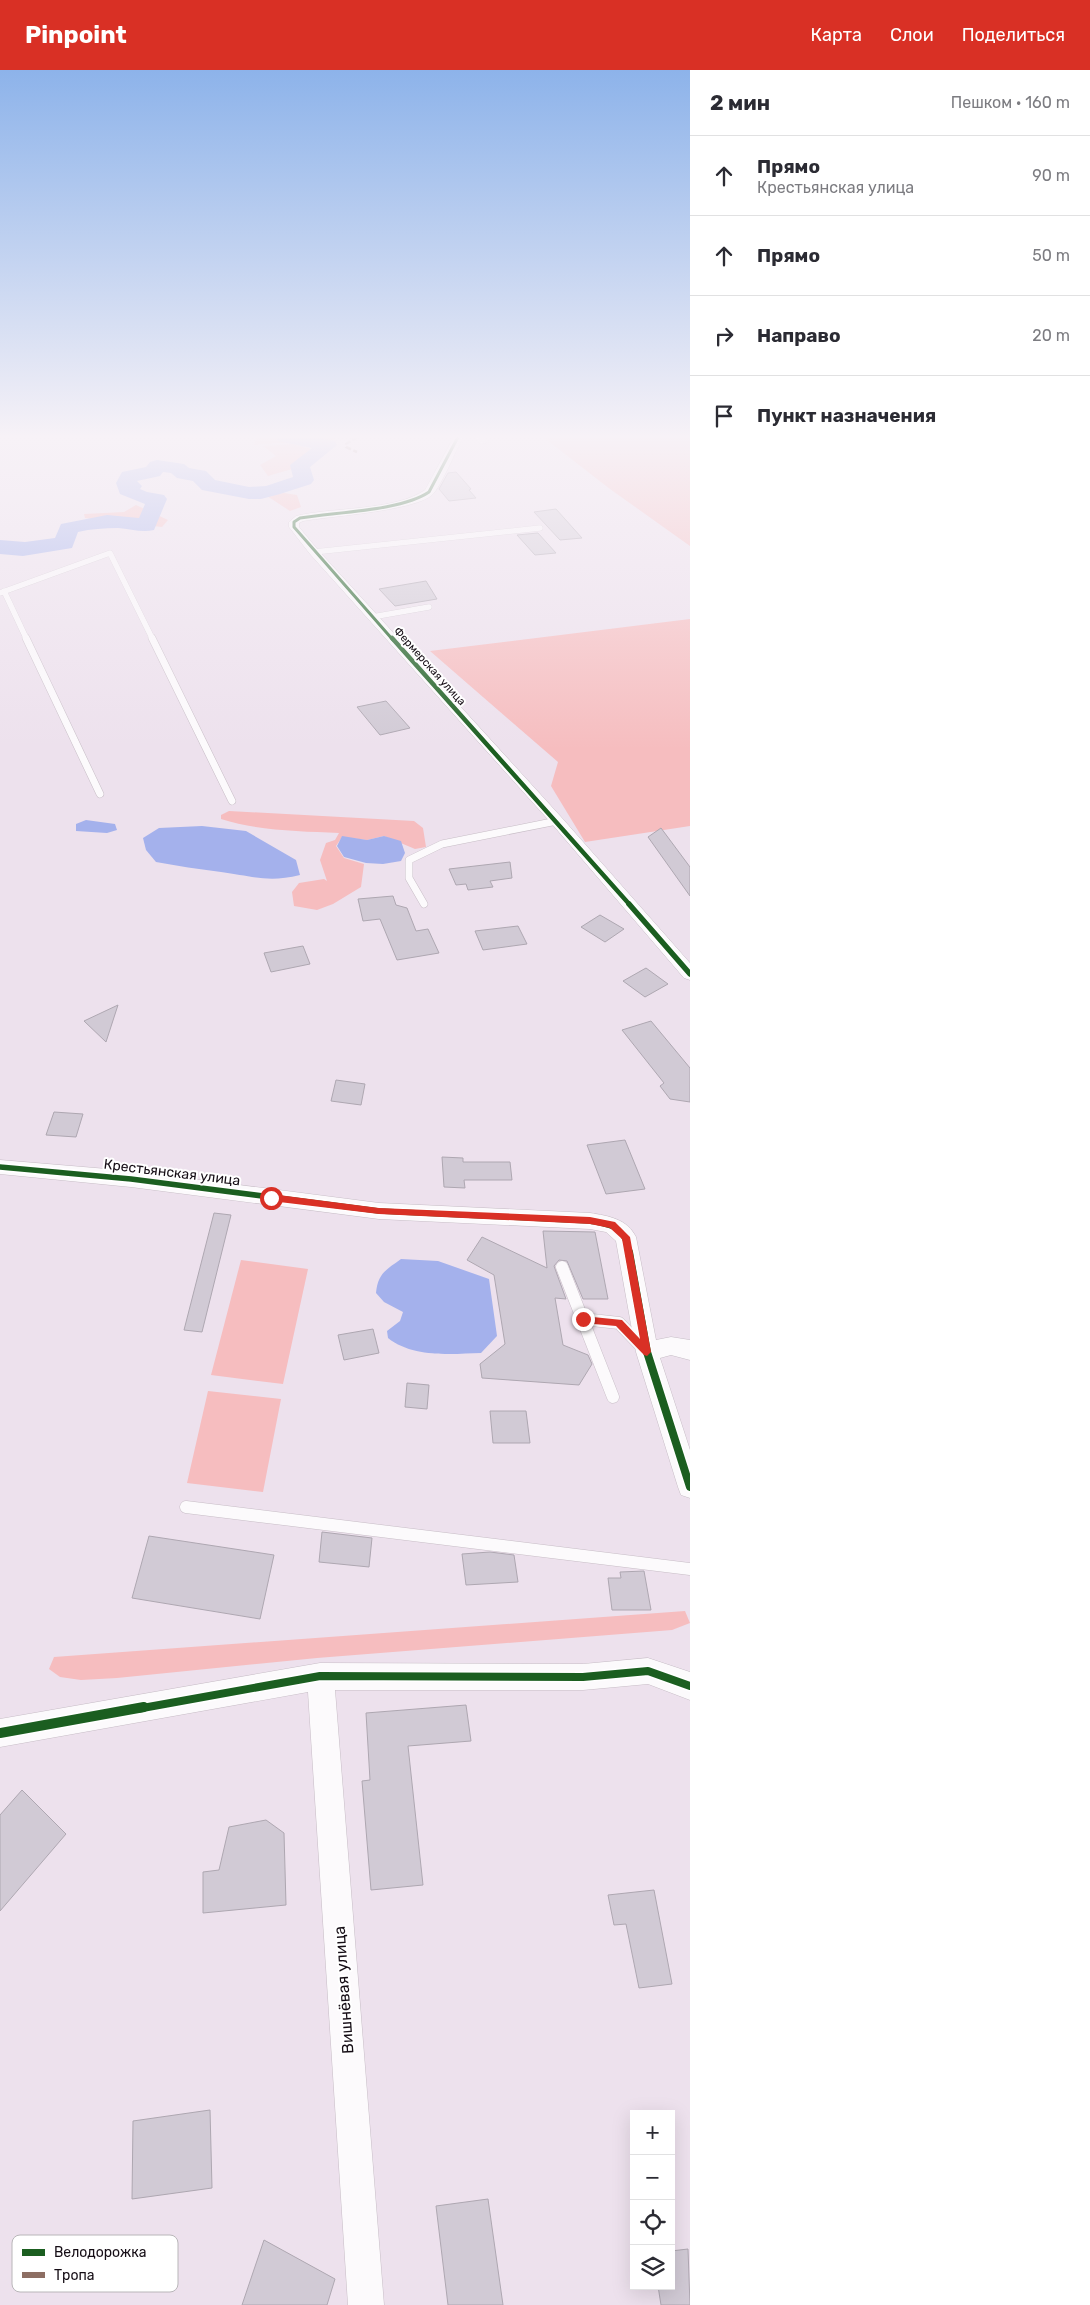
<!DOCTYPE html>
<html lang="ru">
<meta charset="utf-8">
<style>
:root{--surface:#fff;--page:#f2f2f3;--text:#2b2b33;--muted:#7c7c81;--line:#e1e1e2;--accent:#d93025}
body{margin:0;font-family:Rubik,sans-serif;background:var(--page);color:var(--text)}
.controls{position:absolute;right:15px;bottom:15px;display:grid;overflow:hidden;border-radius:0px;box-shadow:0 5px 20px #0002}
.controls button{width:45px;height:45px;display:grid;place-items:center;padding:0;border:0;border-bottom:1px solid var(--line);background:var(--surface);color:var(--text);font:25px sans-serif}
.stop{position:absolute;width:15px;height:15px;margin:-11px;border:4px solid #d93025;border-radius:50%;background:#fff}
.stop.end{background:#d93025;border-color:#fff;box-shadow:0 1px 5px #0008}
.list{margin:0;padding:0;list-style:none}
h2{display:flex;justify-content:space-between;align-items:center;height:65px;margin:0;padding:0 20px;font-size:21px}
h2 small{font-size:16px;font-weight:400;color:var(--muted)}
.list li{display:grid;grid-template-columns:32px 1fr auto;gap:15px;align-items:center;box-sizing:border-box;height:80px;padding:0 20px;border-top:1px solid var(--line)}
.list b{display:block;font-size:19px;white-space:nowrap}
.list p{margin:0;font-size:16px;white-space:nowrap;color:var(--muted)}
.list em{font-size:16px;font-style:normal;color:var(--muted)}
.icon{flex:none;width:28px;height:28px;fill:none;stroke:currentColor;stroke-width:2;stroke-linecap:round;stroke-linejoin:round}
.map{position:relative;flex:none;width:690px;height:2235px;overflow:hidden}
header{display:flex;align-items:center;gap:30px;box-sizing:border-box;height:70px;padding:0 25px;background:var(--accent);color:#fff}
header strong{font-size:24px}
nav{display:flex;gap:28px;margin-inline-start:auto;font-size:18px}
main{display:flex}
aside{flex:1;background:var(--surface)}
.map>svg:first-child{display:block}
.green{fill:#f6bdbf}
.water{fill:#a4b1ec}
.lines{fill:none;stroke-linecap:round;stroke-linejoin:round}
.river{fill:#a4b1ec;fill-rule:evenodd}
.building{fill:#d1cad5;stroke:#aea7b1}
.service-far2-casing{stroke:#c7bdc6;stroke-width:6}
.service-far1-casing{stroke:#c7bdc6;stroke-width:8}
.service-casing{stroke:#c7bdc6;stroke-width:13}
.minor-casing{stroke:#c7bdc6;stroke-width:1}
.service-far2{stroke:#fcfafc;stroke-width:5.5}
.service-far1{stroke:#fcfafc;stroke-width:7}
.service{stroke:#fcfafc;stroke-width:12}
.minor{fill:#fcfafc;fill-rule:evenodd}
.quiet{stroke:#8d6e63;stroke-width:2.5;stroke-dasharray:5.5 2.5;stroke-linecap:butt}
.cycleway-far4-casing{stroke:#fff;stroke-width:5}
.cycleway-far3-casing{stroke:#fff;stroke-width:6}
.cycleway-far2-casing{stroke:#fff;stroke-width:9}
.cycleway-far1-casing{stroke:#fff;stroke-width:11}
.cycleway-casing{stroke:#fff;stroke-width:13}
.cycleway-far4{stroke:#1b5e20;stroke-width:3}
.cycleway-far3{stroke:#1b5e20;stroke-width:4.5}
.cycleway-far2{stroke:#1b5e20;stroke-width:5.5}
.cycleway-far1{stroke:#1b5e20;stroke-width:8}
.cycleway{stroke:#1b5e20;stroke-width:10}
.route{fill:#d93025}
.labels{text-anchor:middle;stroke-width:4;stroke-linejoin:round;paint-order:stroke}
.far-street-label{font-size:11px;fill:#150d15;stroke:#fff}
.street-label{font-size:14px;fill:#150d15;stroke:#fff}
.near-street-label{font-size:16px;fill:#150d15;stroke:#fff}
.key{fill:#fff;stroke:#b9b6b9;stroke-width:1}
.key-label{font-size:14px;fill:#150d15}
</style>
<header>
<strong>Pinpoint</strong>
<nav><a>Карта</a><a>Слои</a><a>Поделиться</a></nav>
</header>
<main>
<div class="map">
<svg width="690" height="2235" viewBox="0 0 690 2235">
<rect width="100%" height="100%" fill="#ede1ed"/>
<path class="green" d="M 257,367 L 332,367 L 338,373 L 276,373 L 254,375 Z
M 543,367 L 690,367 L 690,476 L 610,419 Z
M 293,374 L 311,379 L 292,399 L 268,406 L 260,395 L 276,386 L 263,376 Z
M 284,423 L 297,425 L 301,437 L 290,441 L 267,426 Z
M 136,435 L 168,450 L 162,457 L 85,448 L 84,444 L 124,442 Z
M 690,549 L 690,756 L 585,772 L 551,716 L 558,692 L 430,581 Z
M 229,741 L 414,751 L 423,758 L 426,777 L 415,779 L 384,766 L 367,770 L 342,767 L 336,776 L 344,788 L 364,794 L 361,817 L 333,834 L 317,840 L 294,836 L 292,822 L 299,813 L 324,809 L 327,811 L 320,790 L 326,773 L 335,770 L 339,763 C 299,761 259,761 221,749 L 221,745 Z
M 241,1190 L 308,1199 L 283,1314 L 211,1305 Z
M 208,1321 L 281,1329 L 263,1422 L 187,1413 Z
M 685,1541 L 690,1553 L 672,1560 L 317,1588 L 117,1608 L 81,1610 L 60,1607 L 49,1599 L 54,1587 Z"/>
<path class="water" d="M 86,750 L 115,754 L 117,760 L 107,763 L 76,761 L 76,754 Z
M 202,756 L 246,761 L 296,790 L 300,805 C 268,813 252,806 221,802 C 199,799 177,796 156,792 L 146,780 L 143,768 L 159,758 Z
M 342,766 L 367,770 L 384,766 L 401,771 L 405,783 L 401,791 L 383,794 L 366,793 L 344,787 L 337,776 Z
M 401,1189 L 438,1191 L 489,1209 L 497,1266 L 481,1283 C 451,1284 413,1288 388,1268 L 387,1261 L 400,1251 L 403,1242 L 384,1232 L 376,1223 C 378,1203 386,1200 401,1189 Z"/>
<g class="lines">
<path class="river" d="M 276,367 L 313,367 L 335,371 L 337,375 L 310,397 L 314,410 L 311,414 L 280,424 L 261,429 L 249,429 L 202,420 L 193,411 L 177,408 L 171,403 L 163,402 L 160,406 L 137,411 L 142,416 L 140,419 L 147,422 L 164,425 L 167,429 L 154,460 C 143,463 130,459 118,458 C 104,458 91,459 78,462 L 72,478 L 23,486 L 0,484 L 0,470 L 25,472 L 55,468 L 61,454 L 107,445 L 139,448 L 145,434 L 120,424 L 116,413 L 122,402 L 146,397 L 150,392 L 157,390 L 184,394 L 189,398 L 206,401 L 215,410 L 249,417 L 266,416 L 293,407 L 290,395 L 312,378 L 278,371 Z"/>
</g>
<path class="building" d="M 456,402 L 471,419 L 469,420 L 476,428 L 449,431 L 439,419 L 448,403 Z
M 556,439 L 582,468 L 560,470 L 534,442 Z
M 538,463 L 556,483 L 535,485 L 517,465 Z
M 426,511 L 437,529 L 395,536 L 379,519 Z
M 386,631 L 410,658 L 380,665 L 357,637 Z
M 661,758 L 690,797 L 690,826 L 648,767 Z
M 510,792 L 512,808 L 490,811 L 493,817 L 468,820 L 466,814 L 456,815 L 449,799 Z
M 393,826 L 396,835 L 407,838 L 416,861 L 428,859 L 439,883 L 397,890 L 380,849 L 363,851 L 358,829 Z
M 600,845 L 624,859 L 605,872 L 581,857 Z
M 518,856 L 527,874 L 483,880 L 475,861 Z
M 303,876 L 310,894 L 271,902 L 264,883 Z
M 646,898 L 668,914 L 645,927 L 623,911 Z
M 118,935 L 106,972 L 84,951 Z
M 651,951 L 690,998 L 690,1032 L 670,1029 L 660,1016 L 664,1013 L 622,960 Z
M 336,1010 L 365,1014 L 361,1035 L 331,1031 Z
M 54,1042 L 83,1044 L 76,1067 L 46,1065 Z
M 625,1070 L 645,1119 L 606,1124 L 587,1075 Z
M 442,1087 L 463,1088 L 463,1092 L 510,1092 L 512,1110 L 464,1110 L 465,1118 L 444,1117 Z
M 214,1143 L 231,1145 L 202,1262 L 184,1260 Z
M 543,1161 L 595,1162 L 608,1229 L 583,1229 L 567,1191 L 559,1190 L 554,1196 L 566,1229 L 555,1228 L 563,1275 L 588,1285 L 592,1294 L 579,1315 L 482,1308 L 480,1294 L 505,1274 L 494,1205 L 467,1190 L 482,1167 L 547,1198 Z
M 373,1259 L 379,1283 L 344,1290 L 338,1265 Z
M 407,1313 L 429,1315 L 427,1339 L 405,1337 Z
M 490,1341 L 526,1341 L 530,1373 L 493,1373 Z
M 322,1462 L 372,1468 L 369,1497 L 319,1492 Z
M 149,1466 L 274,1485 L 260,1549 L 132,1528 Z
M 490,1482 L 514,1485 L 518,1512 L 466,1515 L 462,1484 Z
M 644,1501 L 651,1540 L 612,1540 L 608,1508 L 621,1508 L 620,1502 Z
M 466,1635 L 471,1671 L 408,1676 L 423,1815 L 371,1820 L 362,1711 L 370,1710 L 366,1643 Z
M 22,1720 L 66,1764 L 0,1841 L 0,1745 Z
M 266,1750 L 284,1763 L 286,1835 L 203,1843 L 203,1802 L 219,1800 L 229,1757 Z
M 654,1820 L 672,1914 L 639,1918 L 626,1854 L 614,1855 L 608,1825 Z
M 210,2040 L 212,2118 L 132,2129 L 133,2051 Z
M 488,2129 L 503,2235 L 448,2235 L 436,2136 Z
M 264,2170 L 335,2209 L 327,2235 L 242,2235 Z
M 688,2179 L 690,2235 L 661,2235 L 658,2216 L 671,2216 L 671,2181 Z"/>
<g class="lines">
<defs>
<path id="service-far2" d="M 314,482 L 540,458
M 4,521 L 27,570
M 0,523 L 110,483 L 153,570
M 372,547 L 429,537"/>
<path id="service-far1" d="M 26,568 L 100,724
M 152,568 L 232,731
M 424,834 L 409,808 L 409,790 L 442,774 L 557,751"/>
<path id="service" d="M 562,1197 L 613,1327
M 583,1249 L 619,1253 L 643,1278
M 186,1437 L 690,1499"/>
<path id="minor" d="M 454,367 L 463,367 C 456,380 441,417 432,425 C 414,441 330,446 303,451 L 299,453 L 299,457 L 318,480 L 562,748 L 690,893 L 690,910 L 684,908 L 552,754 L 310,484 L 289,457 L 289,452 L 296,446 C 333,437 395,441 425,420 Z
M 475,367 L 484,367 L 489,372 L 481,374 Z
M 0,1090 L 131,1101 L 379,1133 L 590,1143 C 609,1146 627,1149 636,1167 L 656,1270 L 671,1267 L 690,1270 L 690,1290 L 671,1285 L 660,1288 L 690,1380 L 690,1428 L 681,1425 L 678,1417 L 636,1282 L 616,1171 L 606,1162 L 590,1159 L 379,1149 L 131,1117 L 0,1104 Z
M 648,1588 L 690,1602 L 690,1630 L 648,1614 L 583,1620 L 335,1620 L 384,2235 L 348,2235 L 308,1622 L 0,1677 L 0,1649 L 320,1593 L 583,1594 Z"/>
</defs>
<use href="#service-far2" class="service-far2-casing"/>
<use href="#service-far1" class="service-far1-casing"/>
<use href="#service" class="service-casing"/>
<use href="#minor" class="minor-casing"/>
<use href="#service-far2" class="service-far2"/>
<use href="#service-far1" class="service-far1"/>
<use href="#service" class="service"/>
<use href="#minor" class="minor"/>
<path class="quiet" d="M 357,367 L 346,374 L 346,377 L 357,382"/>
<defs>
<path id="cycleway-far4" d="M 393,570 L 294,457 L 294,452 L 300,448 C 335,442 401,441 429,422 L 458,367"/>
<path id="cycleway-far3" d="M 392,568 L 630,835"/>
<path id="cycleway-far2" d="M 629,834 L 690,904
M 0,1097 L 131,1109 L 379,1141 L 590,1151 C 615,1156 624,1156 629,1183"/>
<path id="cycleway-far1" d="M 629,1182 L 647,1282 L 690,1417
M 137,1639 L 320,1606 L 583,1607 L 648,1601 L 690,1616"/>
<path id="cycleway" d="M 0,1663 L 144,1637"/>
</defs>
<use href="#cycleway-far4" class="cycleway-far4-casing"/>
<use href="#cycleway-far3" class="cycleway-far3-casing"/>
<use href="#cycleway-far2" class="cycleway-far2-casing"/>
<use href="#cycleway-far1" class="cycleway-far1-casing"/>
<use href="#cycleway" class="cycleway-casing"/>
<use href="#cycleway-far4" class="cycleway-far4"/>
<use href="#cycleway-far3" class="cycleway-far3"/>
<use href="#cycleway-far2" class="cycleway-far2"/>
<use href="#cycleway-far1" class="cycleway-far1"/>
<use href="#cycleway" class="cycleway"/>
</g>
<linearGradient id="sky" x2="0" y2="1"><stop stop-color="#8db3ea"/><stop offset="0.54" stop-color="#f7f2f7"/><stop offset="1" stop-color="#f7f2f7" stop-opacity="0"/></linearGradient>
<rect width="690" height="679" fill="url(#sky)"/>
<path class="route" d="M 271,1124 L 379,1138 L 590,1147 L 615,1152 L 630,1167 L 651,1282 L 647,1286 L 644,1285 L 616,1256 L 583,1253 L 578,1249 L 583,1246 L 622,1250 L 640,1269 L 622,1169 L 610,1158 L 590,1154 L 379,1144 L 271,1131 L 267,1128 Z"/>
<g class="labels">
<g class="far-street-label">
<text transform="translate(430 596) rotate(48)" y="4">Фермерская улица</text>
</g>
<g class="street-label">
<text transform="translate(172 1102) rotate(7)" y="5">Крестьянская улица</text>
</g>
<g class="near-street-label">
<text transform="translate(343 1920) rotate(-94)" y="6">Вишнёвая улица</text>
</g>
</g>
<rect x="12" y="2165" width="166" height="57" rx="8" class="key"/>
<rect x="22" y="2179" width="23" height="7" fill="#1b5e20"/>
<rect x="22" y="2202" width="23" height="6" fill="#8d6e63"/>
<g class="key-label">
<text x="54" y="2187">Велодорожка</text>
<text x="54" y="2210">Тропа</text>
</g>
</svg>
<div class="controls">
<button>+</button>
<button>−</button>
<button><svg class="icon" aria-label="locate" viewBox="0 0 24 24"><circle cx="12" cy="12" r="6"/><path d="M12 2v4M12 18v4M2 12h4M18 12h4"/></svg></button>
<button><svg class="icon" aria-label="layers" viewBox="0 0 24 24"><path d="M12 4l9 5-9 5-9-5zM3 14l9 5 9-5"/></svg></button>
</div>
<div class="stop" style="left:271px;top:1128px"></div>
<div class="stop end" style="left:583px;top:1249px"></div>
</div>
<aside>
<h2>2 мин<small>Пешком · 160 m</small></h2>
<ul class="list">
<li><svg class="icon" aria-label="ahead" viewBox="0 0 24 24"><path d="M12 20V5M6 11l6-6 6 6"/></svg><div><b>Прямо</b><p>Крестьянская улица</p></div><em>90 m</em></li>
<li><svg class="icon" aria-label="ahead" viewBox="0 0 24 24"><path d="M12 20V5M6 11l6-6 6 6"/></svg><div><b>Прямо</b></div><em>50 m</em></li>
<li><svg class="icon" aria-label="right" viewBox="0 0 24 24"><path d="M7 20v-9h11M14 6l5 5-5 5"/></svg><div><b>Направо</b></div><em>20 m</em></li>
<li><svg class="icon" aria-label="arrive" viewBox="0 0 24 24"><path d="M6 21V4h12l-3 4 3 4H6"/></svg><div><b>Пункт назначения</b></div></li>
</ul>
</aside>
</main>
